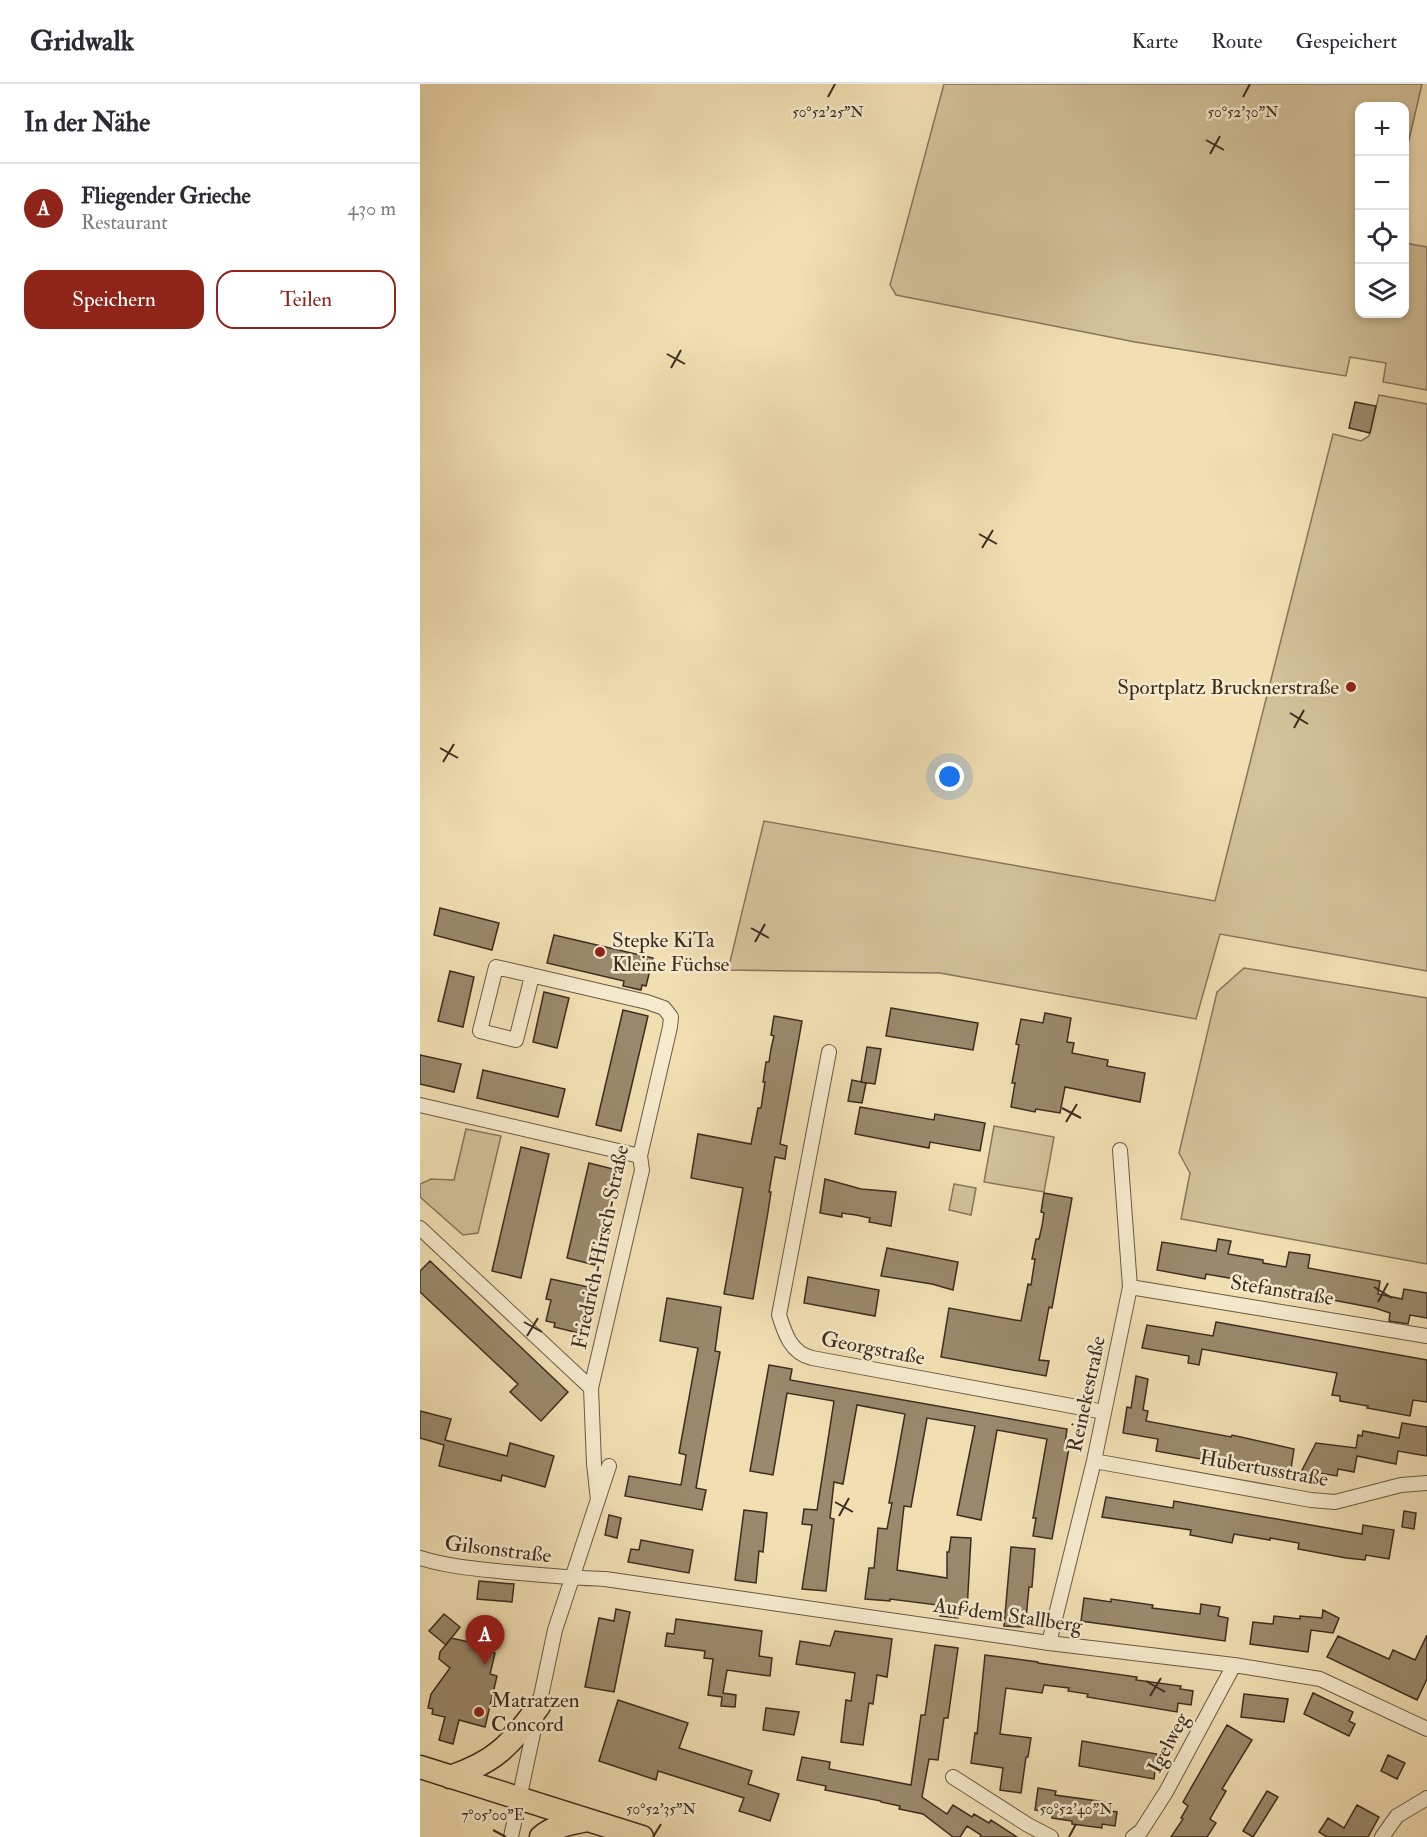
<!DOCTYPE html>
<html lang="de">
<meta charset="utf-8">
<style>
:root{--surface:#fff;--page:#f2f2f3;--text:#2b2b33;--muted:#7c7c81;--line:#e1e1e2;--accent:#8f2418}
body{margin:0;font-family:"IM FELL Double Pica",serif;background:var(--page);color:var(--text)}
.controls{position:absolute;right:18px;top:18px;display:grid;overflow:hidden;border-radius:12px;box-shadow:0 3px 9px #0003}
.controls button{width:54px;height:54px;display:grid;place-items:center;padding:0;border:0;border-bottom:2px solid var(--line);background:var(--surface);color:var(--text);font:30px sans-serif}
.you{position:absolute;left:530px;top:693px;width:21px;height:21px;margin:-15px;border:4px solid #fff;border-radius:50%;background:#1a73e8;box-shadow:0 0 0 9px #1a73e833}
.badge{display:grid;place-items:center;width:39px;height:39px;border-radius:50%;background:var(--accent);color:#fff;font-size:20px;font-weight:700}
.pin{position:absolute;translate:-50% -50px;filter:drop-shadow(0 2px 3px #0008)}
.pin::after{content:'';position:absolute;top:32px;width:21px;height:18px;background:inherit;clip-path:polygon(0 0,100% 0,50% 100%)}
.list{margin:0;padding:0;list-style:none}
h2{display:flex;justify-content:space-between;align-items:center;height:78px;margin:0;padding:0 24px;font-size:26px}
h2 small{font-size:20px;font-weight:400;color:var(--muted)}
.list li{display:grid;grid-template-columns:39px 1fr auto;gap:18px;align-items:center;box-sizing:border-box;height:90px;padding:0 24px;border-top:2px solid var(--line)}
.list b{display:block;font-size:22px;white-space:nowrap}
.list p{margin:0;font-size:20px;white-space:nowrap;color:var(--muted)}
.list em{font-size:20px;font-style:normal;color:var(--muted)}
.actions{display:flex;gap:12px;padding:18px 24px}
.actions a{flex:1;padding:14px 0;border:2px solid var(--accent);border-radius:18px;text-align:center;font-size:21px;color:var(--accent)}
.actions .main{background:var(--accent);color:#fff}
.icon{flex:none;width:33px;height:33px;fill:none;stroke:currentColor;stroke-width:2;stroke-linecap:round;stroke-linejoin:round}
.map{position:relative;flex:none;width:1007px;height:1753px;overflow:hidden}
header{display:flex;align-items:center;gap:36px;box-sizing:border-box;height:84px;padding:0 30px;background:var(--surface);border-bottom:2px solid var(--line)}
header strong{font-size:28px}
nav{display:flex;gap:33px;margin-inline-start:auto;font-size:21px}
main{display:flex}
aside{flex:1;background:var(--surface)}
.map>svg:first-child{display:block}
.green{fill:#d2c199;stroke:#86765d;stroke-width:1.5}
.building{fill:#9a896c;stroke:#3b2c21;stroke-width:1.5}
.lines{fill:none;stroke-linecap:round;stroke-linejoin:round}
.minor-casing{stroke:#685945;stroke-width:16}
.primary-casing{stroke:#3b2c21;stroke-width:25}
.minor{stroke:#f6eacd;stroke-width:14}
.primary{stroke:#f1dfb2;stroke-width:22}
.ticks{fill:none;stroke:#3b2c21;stroke-width:2}
.poi-dot{fill:#8f2418;stroke:#f6eacd;stroke-width:2}
.labels{text-anchor:middle;stroke-width:5;stroke-linejoin:round;paint-order:stroke}
.poi-label{font-size:21px;fill:#3b2c21;stroke:#f6eacd;text-anchor:start}
.street-label{font-size:21px;fill:#3b2c21;stroke:#f6eacd}
.ticks-label{font-size:15px;text-anchor:middle;fill:#3b2c21;stroke:#f6eacd;stroke-width:5;stroke-linejoin:round;paint-order:stroke}
</style>
<header>
<strong>Gridwalk</strong>
<nav><a>Karte</a><a>Route</a><a>Gespeichert</a></nav>
</header>
<main>
<aside>
<h2>In der Nähe<small></small></h2>
<ul class="list">
<li><span class="badge">A</span><div><b>Fliegender Grieche</b><p>Restaurant</p></div><em>430 m</em></li>
</ul>
<div class="actions"><a class="main">Speichern</a><a>Teilen</a></div>
</aside>
<div class="map">
<svg width="1007" height="1753" viewBox="0 0 1007 1753">
<rect width="100%" height="100%" fill="#f1dfb2"/>
<filter id="stains"><feTurbulence type="fractalNoise" baseFrequency=".00333" numOctaves="4"/><feColorMatrix values="0 0 0 0 .2 0 0 0 0 .09 0 0 0 0 .02 0 0 0 .5 -.17"/></filter>
<radialGradient id="worn" r=".72"><stop offset=".6" stop-color="#630" stop-opacity="0"/><stop offset="1" stop-color="#630" stop-opacity=".3"/></radialGradient>
<path class="green" d="M 524,0 L 1002,0 L 985,73 L 984,22 L 940,22 L 940,230 L 984,230 L 985,159 L 1007,163 L 1007,306 L 963,298 L 966,279 L 930,273 L 926,292 L 715,258 L 476,211 L 470,201 Z
M 959,311 L 1007,320 L 1007,887 L 800,850 L 776,935 L 520,889 L 308,886 L 344,737 L 795,817 L 913,350 L 941,357 L 949,352 Z
M 824,884 L 1007,914 L 1007,1180 L 761,1135 L 770,1089 L 759,1069 L 797,908 Z
M 574,1042 L 634,1053 L 624,1108 L 564,1098 Z
M 46,1045 L 81,1052 L 58,1149 L 43,1151 L 0,1113 L 0,1100 L 11,1095 L 34,1096 Z
M 534,1100 L 556,1104 L 551,1131 L 529,1126 Z"/>
<path class="building" d="M 935,318 L 956,322 L 950,349 L 929,344 Z
M 20,824 L 79,839 L 72,866 L 14,851 Z
M 134,851 L 233,874 L 226,902 L 222,901 L 221,906 L 203,902 L 204,897 L 127,879 Z
M 30,887 L 54,893 L 43,943 L 18,937 Z
M 124,908 L 149,914 L 137,964 L 113,958 Z
M 471,924 L 558,939 L 553,966 L 466,952 Z
M 203,926 L 228,932 L 201,1047 L 176,1041 Z
M 625,929 L 651,934 L 647,958 L 654,959 L 652,969 L 688,976 L 687,982 L 725,989 L 720,1018 L 645,1003 L 640,1029 L 616,1025 L 615,1028 L 591,1023 L 595,999 L 592,999 L 599,961 L 596,960 L 601,935 L 623,939 Z
M 354,932 L 382,937 L 360,1060 L 367,1062 L 365,1075 L 355,1073 L 349,1108 L 351,1108 L 348,1128 L 333,1215 L 304,1210 L 323,1104 L 271,1094 L 278,1050 L 331,1060 L 338,1024 L 341,1024 L 345,998 L 343,998 L 346,978 L 349,978 L 351,965 L 354,952 L 351,951 Z
M 447,963 L 461,965 L 455,1000 L 441,998 Z
M 0,971 L 41,980 L 34,1008 L 0,1000 Z
M 63,986 L 145,1005 L 138,1033 L 57,1014 Z
M 432,996 L 446,999 L 442,1019 L 428,1017 Z
M 440,1023 L 514,1036 L 515,1030 L 565,1039 L 560,1067 L 510,1058 L 509,1064 L 435,1050 Z
M 101,1063 L 129,1070 L 101,1194 L 72,1187 Z
M 169,1079 L 197,1086 L 175,1181 L 147,1174 Z
M 405,1095 L 441,1105 L 476,1108 L 471,1142 L 449,1138 L 450,1134 L 436,1131 L 422,1129 L 422,1133 L 400,1129 Z
M 624,1109 L 652,1114 L 632,1224 L 629,1223 L 619,1276 L 629,1277 L 626,1292 L 521,1273 L 529,1224 L 601,1237 L 608,1200 L 611,1201 L 615,1175 L 612,1175 L 616,1155 L 619,1155 L 622,1142 L 624,1129 L 621,1128 Z
M 798,1155 L 811,1157 L 808,1170 L 843,1176 L 843,1179 L 866,1183 L 869,1168 L 890,1171 L 888,1184 L 960,1197 L 958,1210 L 982,1215 L 984,1205 L 1007,1209 L 1007,1234 L 990,1231 L 988,1240 L 969,1237 L 970,1229 L 955,1224 L 838,1202 L 838,1199 L 786,1190 L 785,1195 L 737,1186 L 742,1158 L 796,1167 Z
M 467,1164 L 538,1178 L 533,1206 L 512,1200 L 461,1192 Z
M 10,1177 L 148,1308 L 121,1337 L 90,1308 L 98,1300 L 0,1208 L 0,1187 Z
M 388,1193 L 459,1206 L 455,1232 L 384,1219 Z
M 131,1195 L 173,1204 L 163,1250 L 134,1243 L 135,1239 L 126,1237 L 131,1216 L 126,1215 Z
M 247,1214 L 301,1223 L 295,1267 L 300,1268 L 276,1404 L 286,1406 L 282,1426 L 205,1412 L 209,1392 L 261,1401 L 266,1371 L 259,1369 L 278,1264 L 240,1257 Z
M 796,1238 L 1007,1276 L 1007,1318 L 993,1316 L 990,1332 L 947,1324 L 948,1322 L 920,1317 L 920,1312 L 912,1311 L 917,1289 L 782,1265 L 779,1281 L 768,1279 L 769,1272 L 722,1264 L 727,1241 L 793,1252 Z
M 349,1281 L 372,1285 L 370,1296 L 647,1345 L 645,1359 L 650,1359 L 632,1455 L 613,1452 L 616,1434 L 613,1434 L 627,1355 L 577,1346 L 561,1436 L 537,1431 L 555,1342 L 507,1334 L 491,1423 L 484,1422 L 477,1486 L 527,1494 L 527,1468 L 529,1468 L 531,1453 L 551,1454 L 547,1527 L 539,1526 L 538,1534 L 520,1532 L 526,1522 L 470,1515 L 470,1517 L 445,1515 L 449,1484 L 454,1484 L 458,1444 L 467,1445 L 472,1419 L 469,1419 L 485,1330 L 437,1321 L 423,1400 L 414,1398 L 410,1434 L 414,1435 L 406,1507 L 382,1505 L 392,1441 L 382,1440 L 384,1425 L 397,1426 L 414,1317 L 367,1309 L 353,1391 L 330,1387 Z
M 716,1292 L 728,1295 L 723,1326 L 728,1327 L 726,1337 L 811,1353 L 812,1351 L 874,1365 L 870,1391 L 736,1367 L 738,1355 L 703,1349 L 707,1323 L 711,1324 Z
M 0,1327 L 31,1335 L 25,1356 L 87,1372 L 90,1359 L 134,1372 L 125,1403 L 82,1391 L 81,1397 L 19,1382 L 24,1361 L 0,1354 Z
M 982,1339 L 1007,1343 L 1007,1372 L 978,1367 L 976,1380 L 937,1372 L 934,1388 L 918,1385 L 917,1392 L 900,1389 L 899,1396 L 879,1392 L 896,1359 L 936,1364 L 938,1351 L 942,1352 L 943,1347 L 979,1354 Z
M 686,1413 L 753,1424 L 754,1417 L 942,1450 L 943,1441 L 974,1446 L 969,1475 L 946,1471 L 945,1476 L 926,1474 L 878,1465 L 879,1459 L 850,1454 L 850,1456 L 814,1450 L 812,1459 L 770,1451 L 771,1446 L 682,1433 Z
M 324,1426 L 347,1429 L 343,1468 L 339,1467 L 336,1499 L 315,1496 Z
M 984,1427 L 996,1429 L 994,1445 L 982,1443 Z
M 189,1431 L 201,1434 L 197,1454 L 185,1451 Z
M 221,1456 L 273,1466 L 269,1489 L 208,1478 L 211,1465 L 219,1466 Z
M 591,1463 L 615,1465 L 612,1503 L 609,1503 L 606,1535 L 604,1535 L 603,1543 L 584,1542 Z
M 59,1497 L 94,1500 L 92,1518 L 57,1515 Z
M 664,1514 L 691,1518 L 691,1515 L 733,1521 L 732,1524 L 780,1530 L 781,1520 L 800,1523 L 798,1532 L 808,1534 L 805,1557 L 661,1537 Z
M 196,1525 L 210,1528 L 194,1608 L 165,1603 L 179,1534 L 194,1537 Z
M 903,1526 L 919,1534 L 913,1549 L 891,1546 L 888,1568 L 830,1560 L 833,1538 L 853,1540 L 854,1532 L 880,1535 L 880,1532 L 902,1534 Z
M 24,1530 L 40,1543 L 26,1561 L 9,1547 Z
M 256,1535 L 342,1547 L 339,1572 L 352,1574 L 350,1592 L 307,1586 L 303,1609 L 316,1611 L 315,1623 L 301,1622 L 302,1613 L 288,1611 L 293,1575 L 284,1574 L 285,1567 L 245,1562 L 247,1549 L 254,1550 Z
M 415,1547 L 472,1555 L 467,1593 L 457,1591 L 453,1620 L 449,1619 L 443,1661 L 421,1658 L 426,1616 L 431,1617 L 435,1589 L 376,1580 L 380,1557 L 410,1562 Z
M 1007,1551 L 1007,1595 L 997,1616 L 907,1573 L 918,1552 L 969,1575 L 973,1566 L 995,1576 Z
M 31,1554 L 72,1563 L 71,1568 L 75,1569 L 70,1590 L 77,1592 L 65,1643 L 39,1636 L 33,1660 L 19,1656 L 25,1633 L 12,1630 L 13,1625 L 8,1624 L 11,1610 L 30,1584 L 19,1575 L 20,1568 Z
M 515,1561 L 538,1564 L 528,1634 L 524,1634 L 518,1676 L 509,1675 L 502,1713 L 527,1730 L 533,1721 L 552,1733 L 554,1730 L 569,1739 L 571,1736 L 597,1753 L 560,1753 L 561,1751 L 547,1742 L 540,1753 L 533,1753 L 503,1730 L 479,1725 L 480,1722 L 461,1718 L 461,1717 L 405,1706 L 406,1702 L 377,1696 L 382,1673 L 410,1678 L 409,1685 L 491,1701 L 501,1631 L 505,1631 Z
M 565,1571 L 618,1578 L 618,1579 L 717,1593 L 716,1596 L 761,1602 L 760,1605 L 773,1607 L 771,1621 L 758,1619 L 757,1628 L 667,1613 L 668,1610 L 648,1607 L 649,1604 L 624,1601 L 622,1609 L 586,1604 L 580,1650 L 611,1654 L 608,1673 L 606,1673 L 601,1709 L 580,1706 L 583,1684 L 551,1679 L 555,1649 L 557,1650 Z
M 893,1609 L 933,1628 L 929,1637 L 935,1640 L 929,1652 L 884,1630 Z
M 824,1610 L 868,1615 L 864,1638 L 821,1633 Z
M 198,1616 L 268,1639 L 259,1664 L 332,1687 L 328,1700 L 359,1710 L 350,1737 L 319,1727 L 324,1714 L 238,1687 L 236,1696 L 179,1677 Z
M 346,1624 L 379,1628 L 374,1651 L 343,1646 Z
M 807,1641 L 832,1656 L 802,1705 L 806,1707 L 790,1735 L 796,1739 L 787,1753 L 751,1753 L 763,1735 L 761,1734 L 768,1722 L 763,1718 Z
M 662,1657 L 737,1670 L 734,1695 L 659,1682 Z
M 968,1671 L 985,1679 L 977,1695 L 961,1687 Z
M 618,1704 L 636,1707 L 635,1711 L 685,1718 L 684,1726 L 697,1728 L 695,1742 L 682,1740 L 682,1744 L 652,1740 L 652,1737 L 632,1734 L 632,1729 L 615,1726 Z
M 847,1707 L 858,1713 L 833,1753 L 823,1747 Z
M 937,1721 L 959,1733 L 948,1753 L 907,1753 L 899,1748 L 908,1734 L 924,1744 Z"/>
<g class="lines">
<defs>
<path id="minor" d="M 112,892 L 96,956 L 60,947 L 76,883 L 227,918 L 244,924 L 251,933 L 250,943 L 220,1072 L 222,1086 L 171,1304 L 174,1380 L 178,1416
M 409,968 L 359,1231 C 365,1250 371,1269 392,1274 L 684,1328
M 0,1021 L 220,1072
M 0,1144 L 171,1304
M 710,1203 L 1007,1252
M 674,1377 L 891,1416 L 915,1418 L 981,1401 L 1007,1399
M 0,1474 C 29,1483 58,1485 87,1488 C 120,1491 152,1494 185,1495 L 629,1559 L 814,1581 L 900,1595 L 1007,1645
M 629,1559 L 674,1377 L 710,1203 L 700,1066
M 533,1693 L 608,1741 L 631,1753
M 91,1753 L 135,1546 L 189,1382
M 713,1753 L 721,1747 L 746,1708 L 814,1581
M 962,1753 L 977,1732 L 1007,1714"/>
<path id="primary" d="M 0,1683 L 222,1753
M 30,1693 C 78,1677 90,1660 119,1622
M 121,1753 C 133,1742 152,1739 168,1736"/>
</defs>
<use href="#minor" class="minor-casing"/>
<use href="#primary" class="primary-casing"/>
<use href="#minor" class="minor"/>
<use href="#primary" class="primary"/>
</g>
<path class="ticks" d="M 408,13 L 415,0M 823,13 L 830,0M 786,56 L 804,66M 790,70 L 800,52M 247,270 L 265,280M 251,284 L 261,266M 559,450 L 577,460M 562,464 L 573,446M 870,629 L 888,640M 874,644 L 884,626M 20,664 L 38,674M 23,678 L 34,660M 331,844 L 349,854M 335,858 L 345,840M 642,1024 L 661,1034M 646,1038 L 657,1020M 954,1203 L 972,1214M 958,1218 L 968,1199M 104,1238 L 122,1248M 107,1252 L 118,1234M 415,1418 L 433,1428M 419,1432 L 429,1414M 726,1597 L 745,1608M 730,1612 L 741,1594M 73,1746 L 86,1753M 233,1753 L 241,1740M 649,1753 L 656,1740"/>
<g class="poi-dot">
<circle cx="931" cy="603" r="6"/>
<circle cx="180" cy="868" r="6"/>
<circle cx="59" cy="1628" r="6"/>
</g>
<g class="labels">
<g class="poi-label">
<text x="919" y="610" text-anchor="end">Sportplatz Brucknerstraße</text>
<text x="192" y="863">Stepke KiTa<tspan x="192" dy="24">Kleine Füchse</tspan></text>
<text x="71" y="1623">Matratzen<tspan x="71" dy="24">Concord</tspan></text>
</g>
<g class="street-label">
<text transform="translate(180 1163) rotate(-78)" y="7">Friedrich-Hirsch-Straße</text>
<text transform="translate(862 1206) rotate(9)" y="7">Stefanstraße</text>
<text transform="translate(453 1264) rotate(11)" y="7">Georgstraße</text>
<text transform="translate(666 1310) rotate(-78)" y="7">Reinekestraße</text>
<text transform="translate(844 1384) rotate(10)" y="7">Hubertusstraße</text>
<text transform="translate(78 1465) rotate(7)" y="7">Gilsonstraße</text>
<text transform="translate(588 1531) rotate(8)" y="7">Auf dem Stallberg</text>
<text transform="translate(748 1659) rotate(-62)" y="7">Igelweg</text>
</g>
</g>
<g class="ticks-label">
<text x="408" y="33">50°52'25"N</text>
<text x="823" y="33">50°52'30"N</text>
<text x="241" y="1730">50°52'35"N</text>
<text x="656" y="1730">50°52'40"N</text>
<text x="73" y="1736">7°05'00"E</text>
</g>
<rect width="100%" height="100%" filter="url(#stains)"/>
<rect width="100%" height="100%" fill="url(#worn)"/>
</svg>
<div class="controls">
<button>+</button>
<button>−</button>
<button><svg class="icon" aria-label="locate" viewBox="0 0 24 24"><circle cx="12" cy="12" r="6"/><path d="M12 2v4M12 18v4M2 12h4M18 12h4"/></svg></button>
<button><svg class="icon" aria-label="layers" viewBox="0 0 24 24"><path d="M12 4l9 5-9 5-9-5zM3 14l9 5 9-5"/></svg></button>
</div>
<div class="you"></div>
<div class="pin badge" style="left:65px;top:1581px">A</div>
</div>
</main>
